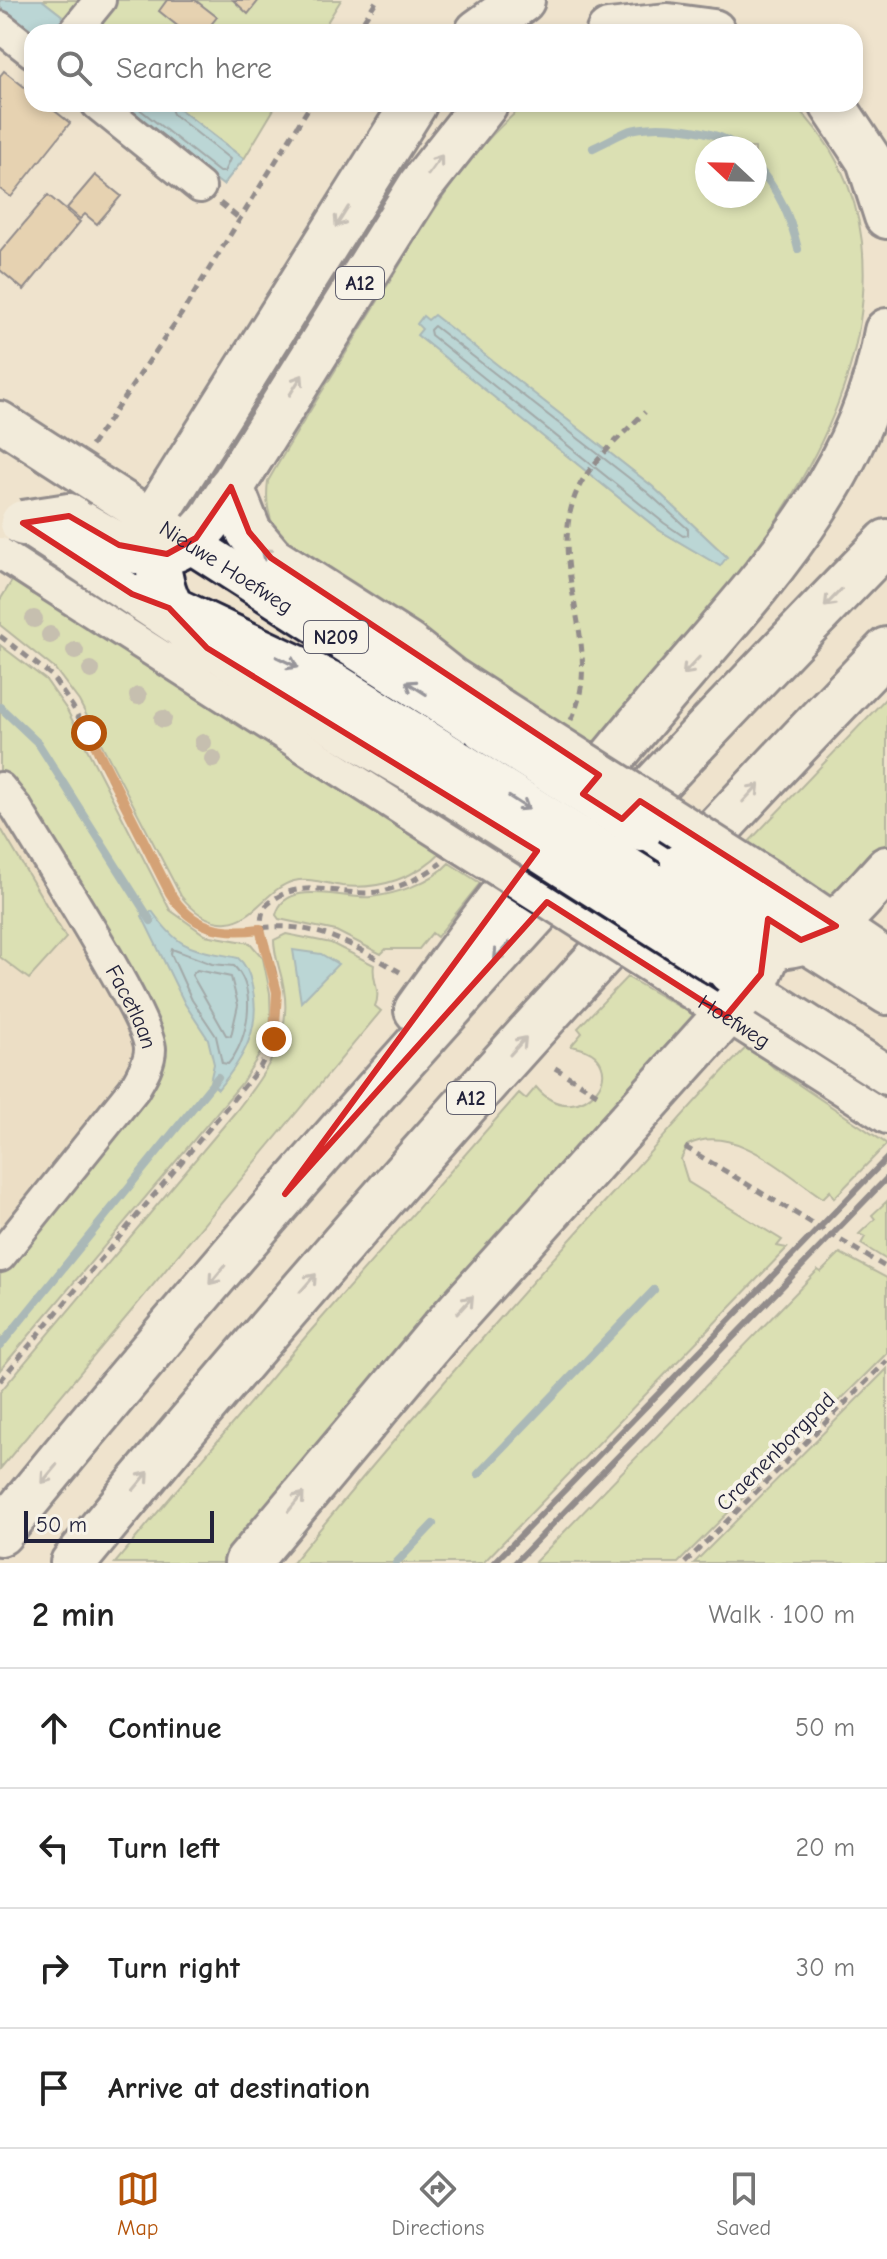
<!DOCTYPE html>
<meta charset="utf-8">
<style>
:root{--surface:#fff;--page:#f2f2f2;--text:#222;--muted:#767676;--line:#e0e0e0;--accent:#b45309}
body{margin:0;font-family:"Comic Neue",sans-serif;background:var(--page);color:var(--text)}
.compass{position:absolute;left:695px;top:136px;width:72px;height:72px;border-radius:50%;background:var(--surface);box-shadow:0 4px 12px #0003;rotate:292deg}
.scale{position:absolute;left:24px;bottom:20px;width:190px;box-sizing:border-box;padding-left:8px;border:4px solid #22223b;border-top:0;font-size:22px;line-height:28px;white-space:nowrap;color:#22223b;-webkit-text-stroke:6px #f7f3e8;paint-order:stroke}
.stop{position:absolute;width:24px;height:24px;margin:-18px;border:6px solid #b45309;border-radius:50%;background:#fff}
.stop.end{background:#b45309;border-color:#fff;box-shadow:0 2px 8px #0008}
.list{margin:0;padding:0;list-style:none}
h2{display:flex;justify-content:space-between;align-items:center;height:104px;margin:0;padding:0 32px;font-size:34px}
h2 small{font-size:26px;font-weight:400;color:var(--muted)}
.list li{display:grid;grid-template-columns:52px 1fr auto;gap:24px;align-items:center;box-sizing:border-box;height:120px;padding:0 32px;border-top:2px solid var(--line)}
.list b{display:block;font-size:30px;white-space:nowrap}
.list em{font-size:26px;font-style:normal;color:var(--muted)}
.icon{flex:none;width:44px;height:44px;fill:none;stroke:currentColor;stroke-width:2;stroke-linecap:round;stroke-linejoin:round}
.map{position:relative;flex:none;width:887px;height:1563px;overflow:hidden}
.search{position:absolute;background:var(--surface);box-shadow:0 4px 12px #0003;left:24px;right:24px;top:24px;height:88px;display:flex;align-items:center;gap:20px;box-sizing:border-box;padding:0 28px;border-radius:24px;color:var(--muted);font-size:30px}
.sheet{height:584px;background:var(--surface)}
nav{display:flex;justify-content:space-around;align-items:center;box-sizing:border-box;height:112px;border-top:2px solid var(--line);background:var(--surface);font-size:22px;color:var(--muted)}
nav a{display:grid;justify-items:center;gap:4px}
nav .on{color:var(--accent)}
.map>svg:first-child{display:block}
.built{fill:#e9d8ba}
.green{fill:#c3db92;stroke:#727e66;stroke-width:2;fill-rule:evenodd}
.water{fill:#7cc5dd;stroke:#58849c;stroke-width:2}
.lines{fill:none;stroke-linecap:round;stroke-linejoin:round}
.shore{stroke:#46637c;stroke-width:2}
.stream{stroke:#58849c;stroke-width:8}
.building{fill:#dcbd8f;stroke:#22223b;stroke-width:2}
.minor-casing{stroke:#22223b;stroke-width:36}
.major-casing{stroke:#22223b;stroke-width:44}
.highway-casing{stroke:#22223b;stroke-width:50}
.path{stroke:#22223b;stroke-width:5;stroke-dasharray:8 6;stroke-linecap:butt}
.minor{stroke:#f7f3e8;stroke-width:30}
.major{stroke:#f7f3e8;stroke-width:38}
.highway{stroke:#f7f3e8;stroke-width:44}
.rail{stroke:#22223b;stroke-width:6}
.minor-bridge-casing{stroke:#22223b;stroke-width:36;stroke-linecap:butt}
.major-bridge-casing{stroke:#22223b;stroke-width:44;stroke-linecap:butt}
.highway-bridge-casing{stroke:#22223b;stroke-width:50;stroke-linecap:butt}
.minor-bridge{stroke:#f7f3e8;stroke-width:30}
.major-bridge{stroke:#f7f3e8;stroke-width:38}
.highway-bridge{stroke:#f7f3e8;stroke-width:44}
.tree{fill:#949289}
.oneway{stroke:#97959a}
.route{stroke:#b45309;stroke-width:10}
.marked{fill:none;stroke:#d62828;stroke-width:6;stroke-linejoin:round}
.labels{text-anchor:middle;stroke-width:8;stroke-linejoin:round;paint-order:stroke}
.shield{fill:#f7f3e8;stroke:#62616f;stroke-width:2}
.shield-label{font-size:20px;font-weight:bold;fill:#22223b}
.street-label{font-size:22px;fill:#22223b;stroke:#f7f3e8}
</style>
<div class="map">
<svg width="887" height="1563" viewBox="0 0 887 1563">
<rect width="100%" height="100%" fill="#efe3cd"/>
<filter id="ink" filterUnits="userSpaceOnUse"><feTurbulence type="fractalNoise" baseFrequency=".0125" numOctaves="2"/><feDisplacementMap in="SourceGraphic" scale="16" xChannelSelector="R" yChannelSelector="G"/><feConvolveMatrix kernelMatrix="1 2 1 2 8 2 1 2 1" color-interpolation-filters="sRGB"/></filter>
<g filter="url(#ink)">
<path class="built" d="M 0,750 L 195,1053 L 0,1296 Z"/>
<path class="green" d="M 42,0 L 341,0 L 321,32 L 83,32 Z
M 173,104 L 277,104 L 244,159 Z
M 526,104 L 793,104 C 832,141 856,189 862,242 C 883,437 708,610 595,750 L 290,552 C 272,528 264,512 268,481 C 300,425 336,370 370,314 C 414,243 459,157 526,104 ZM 707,148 L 755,148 L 755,196 L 707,196 ZM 434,316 L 652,486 L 726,556 L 720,566 L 659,530 L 418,335 Z
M 15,576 L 443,850 C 417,878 379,890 342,886 C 327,884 310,877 294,881 C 267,888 255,920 227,922 C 209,924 192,910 181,896 L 79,701 L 55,669 L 0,625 L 0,600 Z
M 0,645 L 46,680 L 67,710 L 170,910 L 205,935 L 250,943 L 263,958 L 270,993 L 271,1024 L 263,1049 L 241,1084 L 0,1370 L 0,1275 L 151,1084 L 165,1049 L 159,1026 L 0,770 Z
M 887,697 L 887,847 L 831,909 L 742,849 Z
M 0,827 L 66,938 L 29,979 L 0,957 Z
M 449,863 L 480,883 L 437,937 L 432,933 L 419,949 L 386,949 L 381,954 L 336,931 L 279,919 L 276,915 C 285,877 344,900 371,897 C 396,894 431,883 449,863 Z
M 286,934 L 331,943 L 374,965 C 371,980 382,991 375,1006 L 381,1011 L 0,1469 L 0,1392 L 237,1110 C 265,1074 292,1037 284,990 C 282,973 274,957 274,940 Z
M 627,977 L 697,1017 L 272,1500 L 222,1563 L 115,1563 L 307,1335 L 519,1093 L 526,1099 L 536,1087 C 579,1139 642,1058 571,1046 L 582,1033 L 578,1028 Z
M 749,1045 L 774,1068 L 887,1144 L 834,1198 L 830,1191 L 823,1198 C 786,1174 733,1122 688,1145 L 681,1159 L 688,1182 L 782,1240 L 777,1246 L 787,1248 L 483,1563 L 292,1563 C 398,1433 508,1307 622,1183 C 665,1137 704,1088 749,1045 Z
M 887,1201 L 887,1260 L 861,1244 L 865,1237 L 859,1234 L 875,1219 L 872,1215 Z
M 840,1253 L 887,1278 L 887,1353 L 678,1563 L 534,1563 L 818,1270 L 821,1272 Z
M 887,1369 L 887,1563 L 694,1563 Z"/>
<path class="water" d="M 0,0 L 42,0 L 83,32 L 32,33 L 0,7 Z
M 120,104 L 173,104 L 244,159 L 223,185 Z
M 434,315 L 652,486 L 727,557 L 720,566 L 659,530 L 417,335 L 422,329 L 417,324 L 423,316 L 428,320 Z
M 152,911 C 182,953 192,948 238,958 C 247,965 250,975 252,986 C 262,1027 244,1058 218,1089 L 210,1082 L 214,1064 L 208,1039 L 185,1004 L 142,916 Z
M 293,950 L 321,954 L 338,964 L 301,1002 Z"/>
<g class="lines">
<path class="shore" d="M 133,104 L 219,172 L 224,172 L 230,159 L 173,114 L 169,104
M 434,326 L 647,492 L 688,529 L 688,535 L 683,536 L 664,523 L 431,335 L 430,330 Z
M 172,949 L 212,964 L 234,966 C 258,990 248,1041 228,1064 L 222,1063 L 216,1036 L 192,1000 L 171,954 Z
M 197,970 L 231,977 L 238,1005 L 231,1036 L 226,1035 L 192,975 Z"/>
<path class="stream" d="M 593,148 C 604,143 616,136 628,131 C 653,122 719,129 739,148
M 755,164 C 779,191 790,215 798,249
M 0,707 L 38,743 L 151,921
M 0,1346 L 218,1077
M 478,1474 L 654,1290
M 396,1563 L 433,1524"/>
</g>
<path class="building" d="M 167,0 L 195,0 L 217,17 L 205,32 L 185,32 L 159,11 Z
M 233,0 L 259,0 L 248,14 Z
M 4,71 L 32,93 L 32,104 L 46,104 L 70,123 L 11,197 L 0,189 L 0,76 Z
M 95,175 L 121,196 L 97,224 L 85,214 L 80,219 L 67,208 Z
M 48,195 L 80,222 L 24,290 L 0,270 L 0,252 Z"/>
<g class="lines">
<defs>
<g id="minor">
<path d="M 0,27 L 32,52"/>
<path d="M 74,32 L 100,0"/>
<path d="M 97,104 L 200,187"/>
<path d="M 42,580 L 407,813"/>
<path id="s1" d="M 0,788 L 17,809 C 39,847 150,1018 150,1049 C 150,1063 141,1077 134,1089 L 0,1256"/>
<path id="s2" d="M 689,992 L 887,1118"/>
</g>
<g id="major">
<path d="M 0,421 L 51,454"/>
<path id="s3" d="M 102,487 L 482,730"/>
<path d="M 62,548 C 184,630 304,713 432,784"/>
<path d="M 642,832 L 680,863"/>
<path d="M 781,928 L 887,995"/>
<path d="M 728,973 L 887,1075"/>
</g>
<path id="highway" d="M 478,32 L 522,0
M 609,32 L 668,26 L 713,32
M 832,104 L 869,160 L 887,216
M 231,487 L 249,532 L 271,558 L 407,645 L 451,680 L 499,711
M 69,516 C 125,551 169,580 215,514 L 421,185 L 485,104
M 178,612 L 333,685 L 454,761
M 207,648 C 158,611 159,577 153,520 L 414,104
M 781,891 L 887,963
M 739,940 C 812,963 844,916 887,869
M 417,1010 C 491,906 571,806 653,708 C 748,595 862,484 887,331
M 0,1533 C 280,1189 577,860 887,542
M 73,1563 C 332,1248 604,944 887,650
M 247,1563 L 442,1330 L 756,981 L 766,958 L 768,919"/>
</defs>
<use href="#minor" class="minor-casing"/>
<use href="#major" class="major-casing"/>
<use href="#highway" class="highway-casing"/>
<path class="path" d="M 356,32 L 377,0
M 220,203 L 241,220
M 91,446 L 182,313 L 311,104
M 0,636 L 51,675 L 73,707 L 170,893 C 207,955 250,918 304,929 C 340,936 369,954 400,972
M 571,720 C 607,647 544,567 577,491 C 588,465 625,432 645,412
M 555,1068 L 597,1094
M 685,1147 L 887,1268
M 0,1381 L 260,1067 C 280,1030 282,998 270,957 C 264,939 257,927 264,908 C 293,877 328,893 365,893 C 390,893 422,878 441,863
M 685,1563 L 887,1361"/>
<use href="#minor" class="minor"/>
<use href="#major" class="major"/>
<use href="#highway" class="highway"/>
<path class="rail" d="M 494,1563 L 887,1158
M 515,1563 L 887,1178"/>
<defs>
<path id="minor-bridge" d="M 0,553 L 42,580
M 407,813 L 689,992"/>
<path id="major-bridge" d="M 51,454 L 102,487
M 23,523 L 62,548
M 482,730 L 642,832
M 432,784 L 714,964
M 680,863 L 761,914"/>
<path id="highway-bridge" d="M 23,523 L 69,516
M 499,711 L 781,891
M 454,761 L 737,939"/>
</defs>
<use href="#minor-bridge" class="minor-bridge-casing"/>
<use href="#major-bridge" class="major-bridge-casing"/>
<use href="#highway-bridge" class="highway-bridge-casing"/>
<use href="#minor-bridge" class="minor-bridge"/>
<use href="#major-bridge" class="major-bridge"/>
<use href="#highway-bridge" class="highway-bridge"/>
</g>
<g class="tree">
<circle cx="34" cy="619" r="9"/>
<circle cx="50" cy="635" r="9"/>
<circle cx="75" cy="651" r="9"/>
<circle cx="91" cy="670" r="9"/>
<circle cx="138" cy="696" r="9"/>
<circle cx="163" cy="719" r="9"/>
<circle cx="203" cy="743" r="9"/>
<circle cx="213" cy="759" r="9"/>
</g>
<defs><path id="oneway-shaft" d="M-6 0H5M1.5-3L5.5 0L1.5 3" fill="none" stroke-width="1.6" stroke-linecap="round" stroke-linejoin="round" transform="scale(2)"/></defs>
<g class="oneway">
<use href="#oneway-shaft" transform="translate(435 165) rotate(-54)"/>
<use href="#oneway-shaft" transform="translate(342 217) rotate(122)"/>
<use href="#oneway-shaft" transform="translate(296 385) rotate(-58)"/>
<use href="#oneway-shaft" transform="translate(271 557) rotate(-141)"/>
<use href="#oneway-shaft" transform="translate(833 598) rotate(134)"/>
<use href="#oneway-shaft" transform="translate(287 662) rotate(26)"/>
<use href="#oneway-shaft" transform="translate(691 666) rotate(133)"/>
<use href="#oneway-shaft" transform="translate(416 688) rotate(-148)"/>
<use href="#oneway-shaft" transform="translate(751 793) rotate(-47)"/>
<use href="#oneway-shaft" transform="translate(519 803) rotate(33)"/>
<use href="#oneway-shaft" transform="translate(502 951) rotate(132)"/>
<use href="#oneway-shaft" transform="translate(518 1046) rotate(-48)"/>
<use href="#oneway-shaft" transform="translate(217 1275) rotate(130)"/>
<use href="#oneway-shaft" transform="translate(308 1283) rotate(-49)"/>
<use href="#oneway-shaft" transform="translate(465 1305) rotate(-48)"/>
<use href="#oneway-shaft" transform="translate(49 1474) rotate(130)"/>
<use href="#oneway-shaft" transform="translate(141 1481) rotate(-50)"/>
<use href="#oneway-shaft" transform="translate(296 1502) rotate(-51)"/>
</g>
</g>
<g class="lines" filter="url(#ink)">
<path class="route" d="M 89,733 L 170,893 C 192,929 221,934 260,929 L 277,992 L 274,1039"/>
</g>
<path d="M0 0H887V1563H0ZM 231,487 L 249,532 L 271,558 L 599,775 L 583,794 L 622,819 L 640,801 L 836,926 L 801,940 L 768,919 L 761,974 L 726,1016 L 547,902 L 285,1194 L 537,851 L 207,648 L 169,608 L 132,594 L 23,523 L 69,516 L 119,545 L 167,554 L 196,538 Z" fill="#efe3cd" fill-opacity=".55" fill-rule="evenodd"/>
<path class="marked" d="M 231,487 L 249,532 L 271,558 L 599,775 L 583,794 L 622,819 L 640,801 L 836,926 L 801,940 L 768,919 L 761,974 L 726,1016 L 547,902 L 285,1194 L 537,851 L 207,648 L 169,608 L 132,594 L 23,523 L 69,516 L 119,545 L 167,554 L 196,538 Z"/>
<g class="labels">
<g class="shield">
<rect x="336" y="267" width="48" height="32" rx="6"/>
<rect x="304" y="621" width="64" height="32" rx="6"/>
<rect x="447" y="1082" width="48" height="32" rx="6"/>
</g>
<g class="shield-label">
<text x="360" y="290">A12</text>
<text x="336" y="644">N209</text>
<text x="471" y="1105">A12</text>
</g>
<g class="street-label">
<text dy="8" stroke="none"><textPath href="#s3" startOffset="148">Nieuwe Hoefweg</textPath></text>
<text dy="8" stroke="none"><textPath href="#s1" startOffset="256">Facetlaan</textPath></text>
<text dy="8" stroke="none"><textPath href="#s2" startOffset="54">Hoefweg</textPath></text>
<text transform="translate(775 1451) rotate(-45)" y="8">Craenenborgpad</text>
</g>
</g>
</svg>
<svg class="compass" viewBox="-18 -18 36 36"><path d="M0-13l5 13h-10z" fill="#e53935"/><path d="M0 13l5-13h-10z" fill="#767676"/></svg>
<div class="scale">50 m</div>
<div class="stop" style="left:89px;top:733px"></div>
<div class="stop end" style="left:274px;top:1039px"></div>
<div class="search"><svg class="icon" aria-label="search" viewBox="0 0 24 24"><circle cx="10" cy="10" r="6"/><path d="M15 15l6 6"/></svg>Search here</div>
</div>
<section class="sheet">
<h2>2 min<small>Walk · 100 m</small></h2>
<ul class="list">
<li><svg class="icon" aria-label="ahead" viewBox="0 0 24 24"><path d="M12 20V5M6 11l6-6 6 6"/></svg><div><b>Continue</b></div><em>50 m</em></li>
<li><svg class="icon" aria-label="left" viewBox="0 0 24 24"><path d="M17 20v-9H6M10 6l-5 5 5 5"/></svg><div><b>Turn left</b></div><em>20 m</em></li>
<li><svg class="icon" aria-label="right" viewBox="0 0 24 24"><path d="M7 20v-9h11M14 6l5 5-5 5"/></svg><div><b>Turn right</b></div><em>30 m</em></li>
<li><svg class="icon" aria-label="arrive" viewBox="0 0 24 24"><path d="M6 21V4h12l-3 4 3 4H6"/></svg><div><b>Arrive at destination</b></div></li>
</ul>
</section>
<nav>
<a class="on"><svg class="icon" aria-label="map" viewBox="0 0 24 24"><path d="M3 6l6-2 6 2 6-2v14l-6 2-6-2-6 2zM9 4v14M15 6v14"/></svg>Map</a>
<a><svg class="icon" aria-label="directions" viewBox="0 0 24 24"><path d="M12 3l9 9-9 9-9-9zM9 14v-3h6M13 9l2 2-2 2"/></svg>Directions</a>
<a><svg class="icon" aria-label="saved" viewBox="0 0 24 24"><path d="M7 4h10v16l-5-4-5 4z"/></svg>Saved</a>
</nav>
